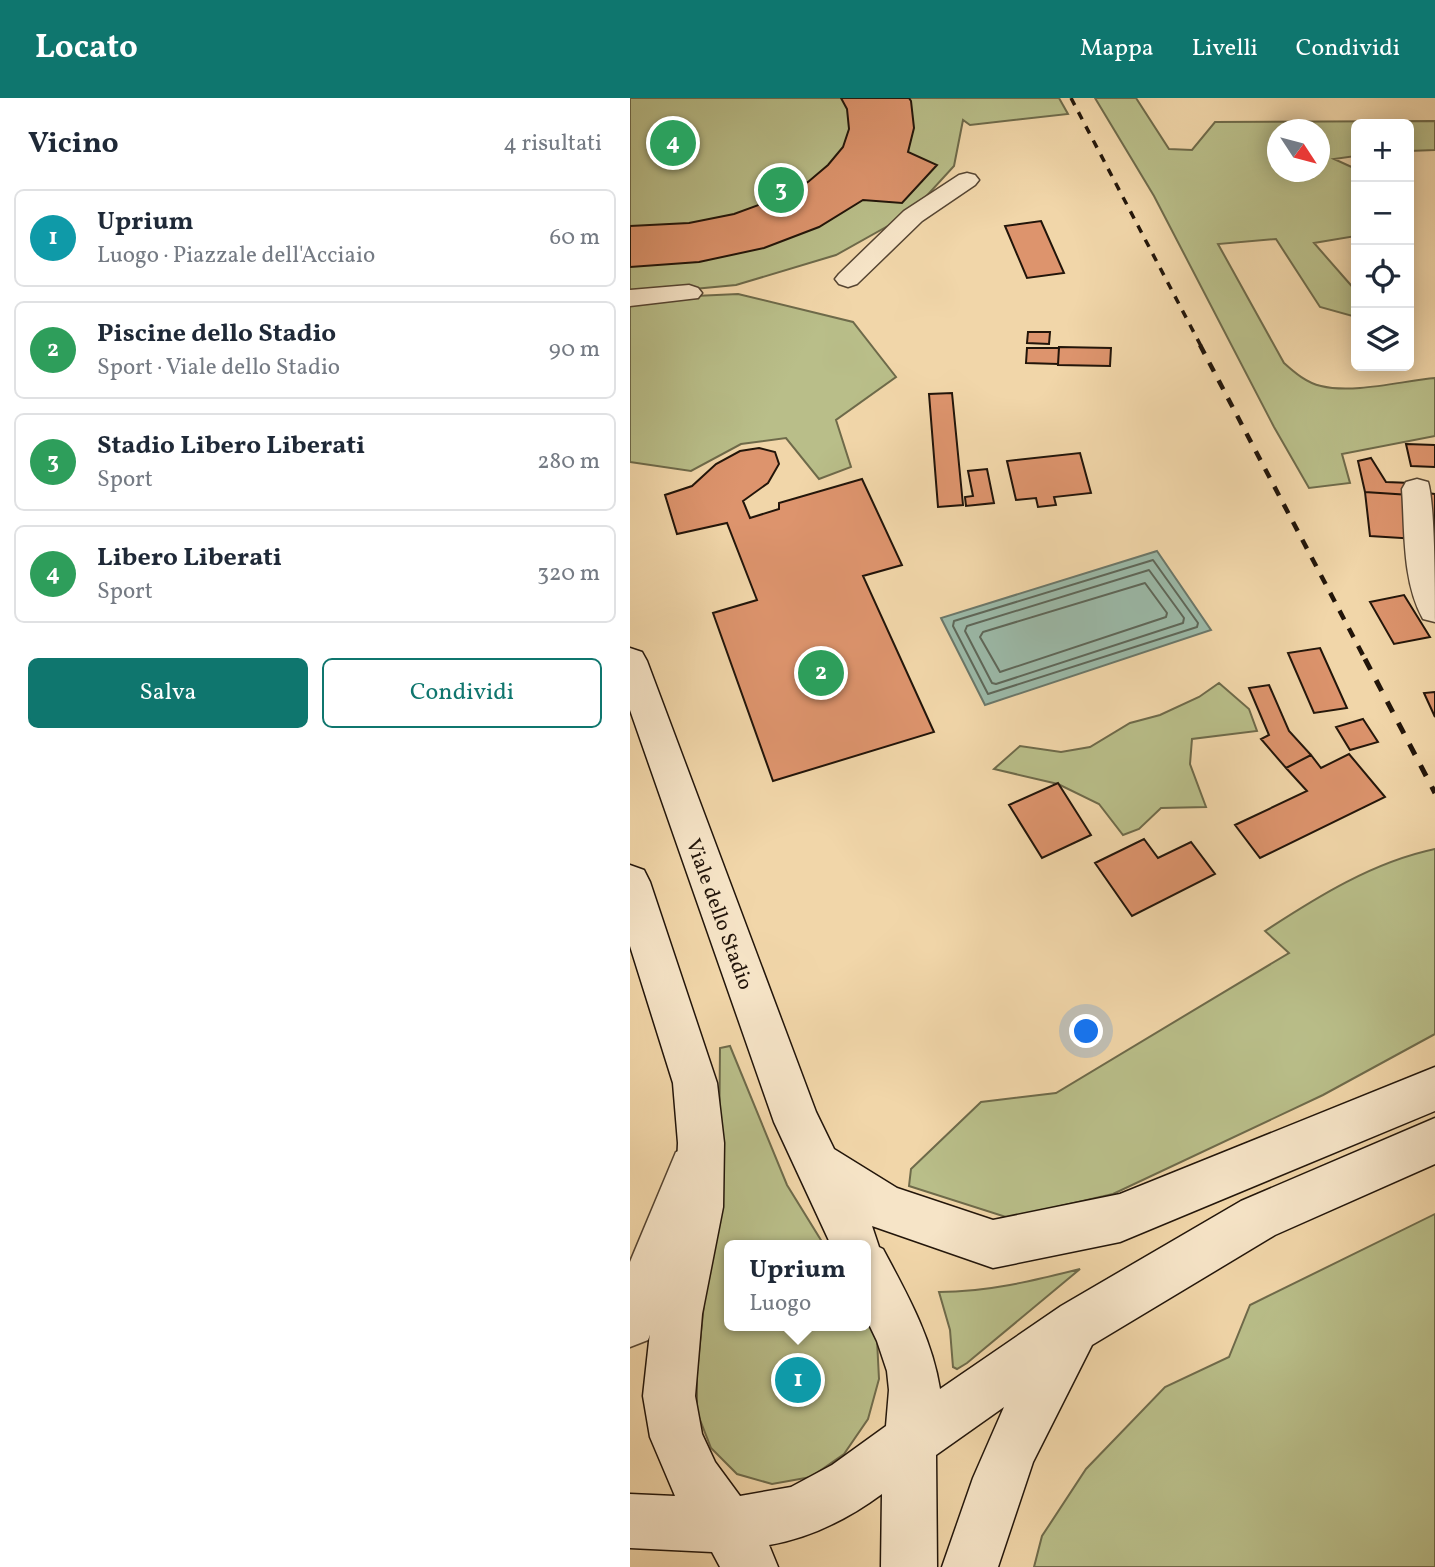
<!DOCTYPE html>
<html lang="it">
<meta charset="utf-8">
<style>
:root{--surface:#fff;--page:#f6f6f7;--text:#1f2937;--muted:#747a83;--line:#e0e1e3;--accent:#0f766e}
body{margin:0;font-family:Vollkorn,serif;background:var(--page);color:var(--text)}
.controls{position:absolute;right:21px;top:21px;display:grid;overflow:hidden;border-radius:10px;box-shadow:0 4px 18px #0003}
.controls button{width:63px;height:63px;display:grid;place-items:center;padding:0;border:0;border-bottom:2px solid var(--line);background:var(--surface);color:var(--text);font:35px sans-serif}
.compass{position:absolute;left:637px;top:21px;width:63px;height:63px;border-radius:50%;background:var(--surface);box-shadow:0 4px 18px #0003;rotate:126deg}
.you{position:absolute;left:457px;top:934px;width:24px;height:24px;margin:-18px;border:5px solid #fff;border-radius:50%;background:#1a73e8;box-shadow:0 0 0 10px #1a73e833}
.badge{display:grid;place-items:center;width:46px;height:46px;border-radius:50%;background:var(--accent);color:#fff;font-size:23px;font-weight:700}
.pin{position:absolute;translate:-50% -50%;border:4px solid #fff;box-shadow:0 2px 7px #0006}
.popup{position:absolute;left:94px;top:1142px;width:147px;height:91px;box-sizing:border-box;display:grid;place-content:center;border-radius:10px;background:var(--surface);filter:drop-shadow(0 2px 5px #0005);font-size:23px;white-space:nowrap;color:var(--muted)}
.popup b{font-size:26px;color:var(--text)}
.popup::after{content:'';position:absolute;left:50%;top:100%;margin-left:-14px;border:14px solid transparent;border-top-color:var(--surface)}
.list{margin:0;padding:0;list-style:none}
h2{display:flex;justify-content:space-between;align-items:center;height:91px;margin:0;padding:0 28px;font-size:30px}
h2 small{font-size:23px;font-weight:400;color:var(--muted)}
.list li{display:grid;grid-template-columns:46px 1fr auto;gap:21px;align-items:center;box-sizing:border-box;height:98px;margin:0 14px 14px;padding:0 14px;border:2px solid var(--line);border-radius:10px}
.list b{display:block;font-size:26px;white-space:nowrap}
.list p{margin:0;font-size:23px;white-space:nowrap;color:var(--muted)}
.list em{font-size:23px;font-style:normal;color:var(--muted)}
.actions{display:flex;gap:14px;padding:21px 28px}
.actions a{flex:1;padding:16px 0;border:2px solid var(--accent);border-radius:10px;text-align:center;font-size:24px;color:var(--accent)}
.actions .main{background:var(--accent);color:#fff}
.icon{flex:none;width:38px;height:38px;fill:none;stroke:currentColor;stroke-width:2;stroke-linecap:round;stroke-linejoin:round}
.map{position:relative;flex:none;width:805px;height:1469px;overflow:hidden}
header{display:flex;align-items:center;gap:42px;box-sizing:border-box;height:98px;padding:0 35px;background:var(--accent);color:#fff}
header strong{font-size:33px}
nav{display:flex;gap:38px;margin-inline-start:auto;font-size:24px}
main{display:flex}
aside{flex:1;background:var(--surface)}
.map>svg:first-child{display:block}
.green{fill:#b9be89;stroke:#6e6a4a;stroke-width:2;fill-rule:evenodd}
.water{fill:#9bb9a8;stroke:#6b7769;stroke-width:2}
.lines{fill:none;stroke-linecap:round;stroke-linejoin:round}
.shore{stroke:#5e6759;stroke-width:2}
.building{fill:#dd946d;stroke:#22150a;stroke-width:2}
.street-casing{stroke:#564532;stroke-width:3}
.secondary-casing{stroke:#22150a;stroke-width:3}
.street{fill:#f6e4c7;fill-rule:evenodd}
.secondary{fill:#f6e4c7;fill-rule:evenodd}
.rail-far2{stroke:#22150a;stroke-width:3.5;stroke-dasharray:8 8;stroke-linecap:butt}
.rail-far1{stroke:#22150a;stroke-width:4.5;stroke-dasharray:10 10;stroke-linecap:butt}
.rail{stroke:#22150a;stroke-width:5;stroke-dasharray:12 12;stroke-linecap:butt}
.labels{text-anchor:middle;stroke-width:5;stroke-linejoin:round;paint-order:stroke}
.street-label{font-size:21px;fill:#22150a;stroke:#f6e4c7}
</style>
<header>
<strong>Locato</strong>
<nav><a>Mappa</a><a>Livelli</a><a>Condividi</a></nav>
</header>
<main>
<aside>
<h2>Vicino<small>4 risultati</small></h2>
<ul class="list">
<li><span class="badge" style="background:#0f9aa8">1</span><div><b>Uprium</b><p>Luogo · Piazzale dell'Acciaio</p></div><em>60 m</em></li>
<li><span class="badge" style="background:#2e9e5b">2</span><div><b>Piscine dello Stadio</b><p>Sport · Viale dello Stadio</p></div><em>90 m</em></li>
<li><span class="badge" style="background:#2e9e5b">3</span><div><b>Stadio Libero Liberati</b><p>Sport</p></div><em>280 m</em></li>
<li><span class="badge" style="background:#2e9e5b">4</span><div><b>Libero Liberati</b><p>Sport</p></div><em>320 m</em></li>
</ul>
<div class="actions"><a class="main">Salva</a><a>Condividi</a></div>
</aside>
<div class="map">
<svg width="805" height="1469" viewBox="0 0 805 1469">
<rect width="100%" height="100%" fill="#f1d6a9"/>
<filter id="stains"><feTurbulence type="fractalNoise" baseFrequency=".00286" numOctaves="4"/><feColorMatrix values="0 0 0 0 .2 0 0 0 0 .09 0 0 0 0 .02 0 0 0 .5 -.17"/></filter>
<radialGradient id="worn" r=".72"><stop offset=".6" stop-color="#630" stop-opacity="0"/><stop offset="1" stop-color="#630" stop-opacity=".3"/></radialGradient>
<path class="green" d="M 0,0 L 429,0 L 438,16 L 340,27 L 333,22 L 324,68 L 281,115 L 206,157 L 106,187 L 0,197 Z
M 465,0 L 506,0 L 539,51 L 562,52 L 585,24 L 805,23 L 805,52 L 779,53 L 779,26 L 726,26 L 726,58 L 704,61 L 726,71 L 726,138 L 684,145 L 726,193 L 726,219 L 690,209 L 646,141 L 588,146 L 654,265 C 665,275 677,285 691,288 C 723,296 772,283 805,280 L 805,338 L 712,356 L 720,385 L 679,390 L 644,329 L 524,98 ZM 648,32 L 690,32 L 690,74 L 648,74 Z
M 108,196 L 223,224 L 266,279 L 206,322 L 221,369 L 189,381 L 156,340 L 111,346 L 61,373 L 0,364 L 0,201 Z
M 589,585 L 619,611 L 627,633 L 562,641 L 560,666 L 576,709 L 531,710 L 509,731 L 493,737 L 469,706 L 428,686 L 364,671 L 390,648 L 431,654 L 460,649 L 500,625 L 530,617 L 569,599 Z
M 805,751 L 805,936 L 693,997 L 483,1096 L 379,1120 L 279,1088 L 281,1071 L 351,1004 L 426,995 L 659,855 L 635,833 C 687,799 743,764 805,751 Z
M 100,948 L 157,1087 L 194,1147 L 100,1147 L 100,1228 L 236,1228 L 236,1219 L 247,1242 L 249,1281 L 238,1321 L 214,1356 L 181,1379 L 142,1386 L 107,1376 L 81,1350 L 67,1314 L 67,1274 L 89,1058 L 90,950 Z
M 805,1116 L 805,1469 L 404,1469 L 412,1438 L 456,1371 L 535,1289 L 599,1259 L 620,1207 Z
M 450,1171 L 337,1265 L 327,1271 L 323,1269 L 320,1232 L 309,1194 C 358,1194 402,1183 450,1171 Z"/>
<path class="water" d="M 527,453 L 581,532 L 355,607 L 311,520 Z"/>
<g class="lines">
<path class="shore" d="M 523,462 L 568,525 L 567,529 L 358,596 L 323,528 L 324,523 Z
M 519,472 L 554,520 L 553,525 L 366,586 L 362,585 L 335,533 L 337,528 Z
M 515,485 L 537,515 L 536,519 L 370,574 L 350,539 L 353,534 Z"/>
</g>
<path class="building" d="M 211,0 L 279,0 L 281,3 L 284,30 L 278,54 L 307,67 L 272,105 L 233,102 L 189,129 L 134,150 L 69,164 L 0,169 L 0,128 L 59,125 L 104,116 L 145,101 L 178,84 L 198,67 L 213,49 L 219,31 L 217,11 Z
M 411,123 L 434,175 L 397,180 L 375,128 Z
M 398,234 L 420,234 L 419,246 L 397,245 Z
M 429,249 L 481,250 L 480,268 L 428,267 Z
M 397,250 L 429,250 L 428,266 L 396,265 Z
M 322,295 L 333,407 L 308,409 L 299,296 Z
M 776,346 L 805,347 L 805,369 L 781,368 Z
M 129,350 L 145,354 L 149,366 L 138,385 L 113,403 L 120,420 L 149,411 L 149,405 L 232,381 L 272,467 L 233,478 L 304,634 L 143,683 L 83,515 L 127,502 L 97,425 L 47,436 L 35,397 L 62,388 L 86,366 L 110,353 Z
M 450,355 L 461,395 L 424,399 L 426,407 L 408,409 L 406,400 L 386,402 L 377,363 Z
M 741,360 L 756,384 L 781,385 L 780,397 L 735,394 L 728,363 Z
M 357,371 L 364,405 L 336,408 L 335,399 L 343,398 L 338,373 Z
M 735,394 L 780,397 L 787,441 L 740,438 Z
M 797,395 L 805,396 L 805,451 Z
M 774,497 L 800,539 L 764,546 L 740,504 Z
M 690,550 L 717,610 L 684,615 L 658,555 Z
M 639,587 L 659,633 L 681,657 L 656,670 L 631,641 L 639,637 L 619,590 Z
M 805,594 L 805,619 L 794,595 Z
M 733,621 L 748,644 L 720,652 L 706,629 Z
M 719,656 L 755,699 L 630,760 L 605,727 L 677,693 L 656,670 L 681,657 L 691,670 Z
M 428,685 L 461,737 L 412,760 L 379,707 Z
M 514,741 L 528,760 L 561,744 L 585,776 L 502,818 L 465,765 Z"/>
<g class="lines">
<defs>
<path id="street" d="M 337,75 L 345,77 L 349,82 L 345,87 L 292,123 L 227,186 L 218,189 L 209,186 L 205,181 L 209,176 L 274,113 L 329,77 Z
M 59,187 L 68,190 L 72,195 L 68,200 L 0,208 L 0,192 Z
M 787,381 L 798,384 C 805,406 805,494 805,524 L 793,521 C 772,483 775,433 772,391 L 776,384 Z
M 62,1047 L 78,1054 L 85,1070 L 18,1242 L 0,1249 L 0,1164 L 46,1054 Z"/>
<path id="secondary" d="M 0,550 L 12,554 L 17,563 L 186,1014 L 204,1051 L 267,1090 L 363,1122 L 490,1096 L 805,969 L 805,1013 L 490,1144 L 363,1170 L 242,1128 L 249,1149 L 253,1151 C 277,1196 302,1240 310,1291 L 431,1208 L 611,1103 L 805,1020 L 805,1066 L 645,1137 L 462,1247 L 403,1364 L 368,1469 L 312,1469 L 343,1380 L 374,1309 L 306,1357 L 307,1469 L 251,1469 L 252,1396 C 218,1421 180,1440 139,1447 L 148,1469 L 90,1469 L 82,1454 L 0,1450 L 0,1396 L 45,1398 L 20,1339 L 13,1298 L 22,1216 L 45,1109 L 48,1045 L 43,985 L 0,848 L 0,767 L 14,772 L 20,784 L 87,985 L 94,1045 L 93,1109 L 72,1216 L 65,1298 L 72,1336 L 85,1364 L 110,1398 L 161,1389 L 202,1367 L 256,1328 L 259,1292 L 257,1273 L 247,1243 L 236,1220 L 236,1147 L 201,1147 L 144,1024 L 0,612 Z"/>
</defs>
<use href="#street" class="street-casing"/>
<use href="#secondary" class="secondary-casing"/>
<use href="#street" class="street"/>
<use href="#secondary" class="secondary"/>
<path class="rail-far2" d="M 441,0 L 571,248"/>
<path class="rail-far1" d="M 570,247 L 736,563"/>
<path class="rail" d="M 735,561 L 805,695"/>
</g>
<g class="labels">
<g class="street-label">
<text transform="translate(90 816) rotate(70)" y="7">Viale dello Stadio</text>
</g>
</g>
<rect width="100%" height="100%" filter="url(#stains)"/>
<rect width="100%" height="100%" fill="url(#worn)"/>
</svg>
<div class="controls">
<button>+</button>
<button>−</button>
<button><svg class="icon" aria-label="locate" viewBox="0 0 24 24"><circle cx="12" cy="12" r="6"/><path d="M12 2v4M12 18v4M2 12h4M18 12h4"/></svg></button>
<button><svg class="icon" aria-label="layers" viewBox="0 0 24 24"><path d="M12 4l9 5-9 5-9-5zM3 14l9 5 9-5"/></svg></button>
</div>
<svg class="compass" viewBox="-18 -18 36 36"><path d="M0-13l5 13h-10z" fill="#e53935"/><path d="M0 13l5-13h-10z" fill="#747a83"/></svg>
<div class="you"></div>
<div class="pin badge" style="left:168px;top:1282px;background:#0f9aa8">1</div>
<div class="popup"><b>Uprium</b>Luogo</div>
<div class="pin badge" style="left:191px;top:575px;background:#2e9e5b">2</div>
<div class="pin badge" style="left:151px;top:92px;background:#2e9e5b">3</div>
<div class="pin badge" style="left:43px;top:45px;background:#2e9e5b">4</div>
</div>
</main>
